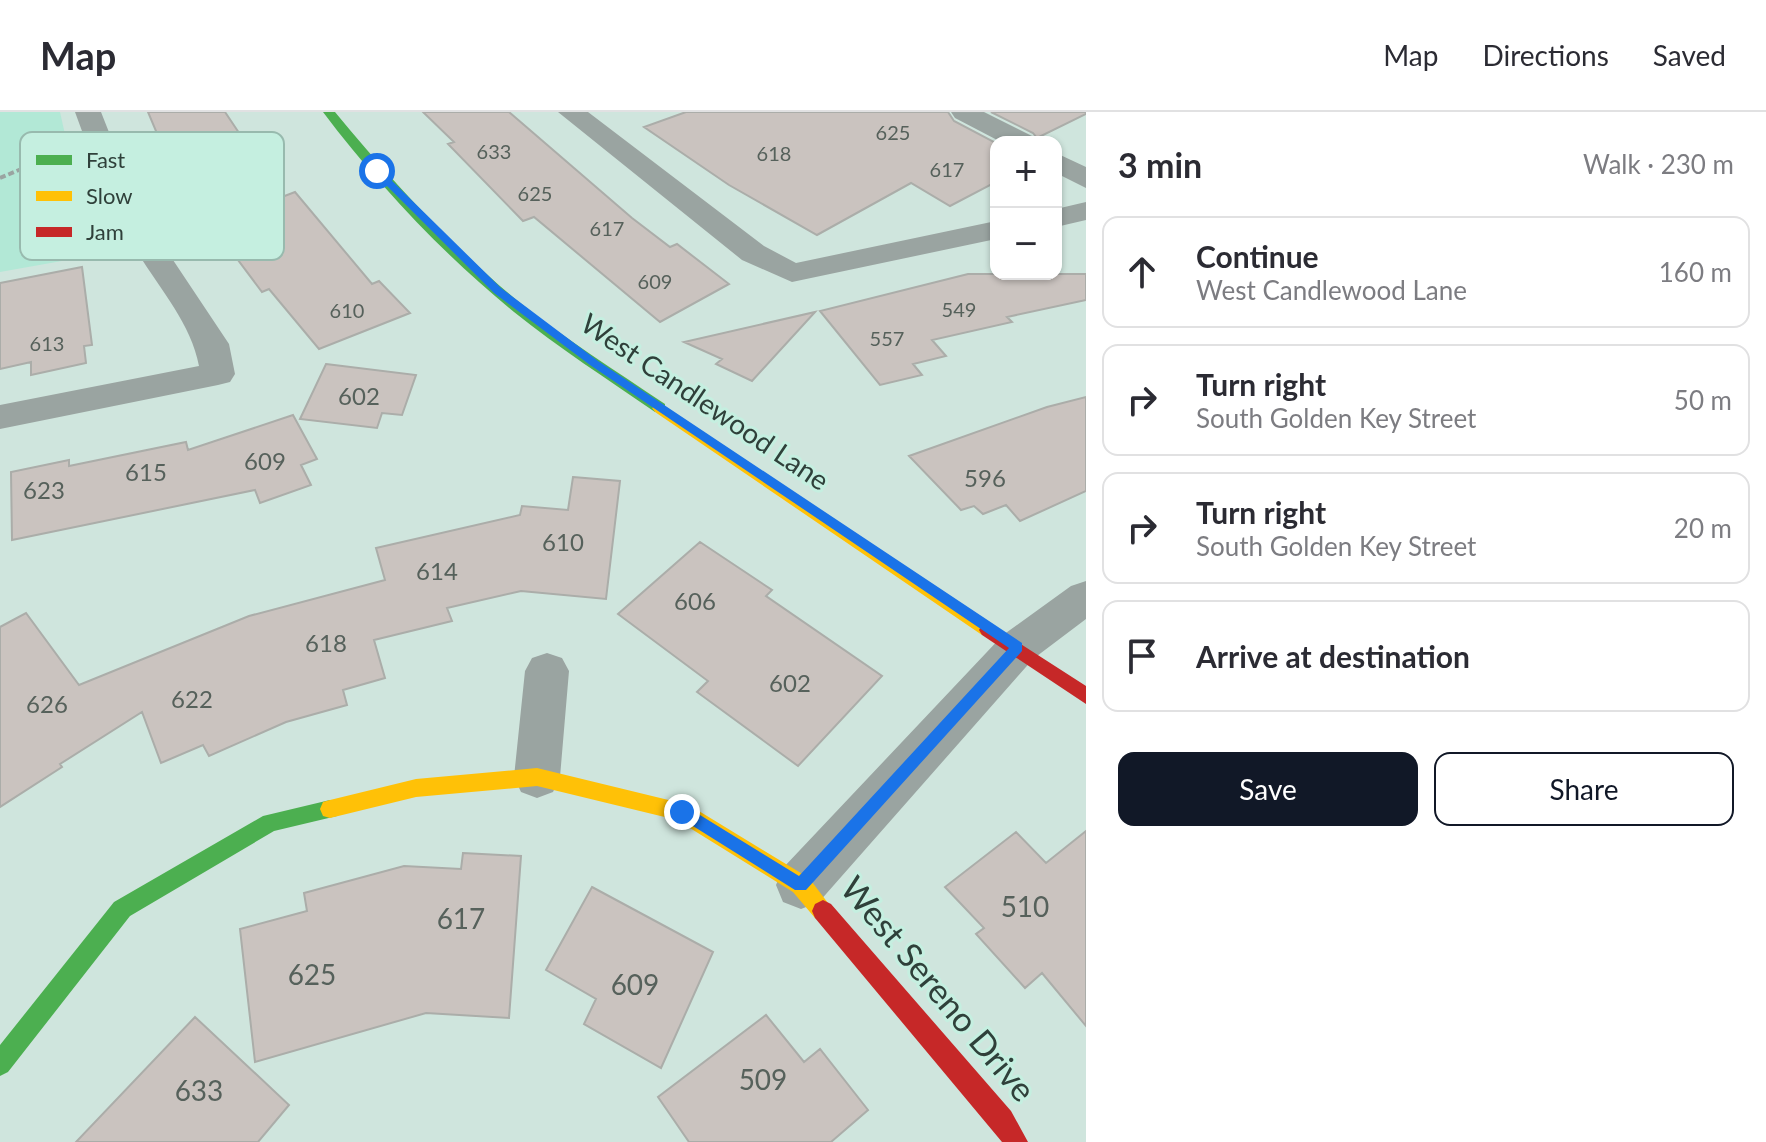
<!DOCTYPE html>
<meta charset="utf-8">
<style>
:root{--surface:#fff;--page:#f7f7f7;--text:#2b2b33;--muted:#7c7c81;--line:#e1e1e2;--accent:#111827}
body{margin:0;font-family:Lato,sans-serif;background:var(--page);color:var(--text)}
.controls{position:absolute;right:24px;top:24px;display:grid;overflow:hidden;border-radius:16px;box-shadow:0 2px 6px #0004}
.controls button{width:72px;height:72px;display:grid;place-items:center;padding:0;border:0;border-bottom:2px solid var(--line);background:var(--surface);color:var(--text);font:40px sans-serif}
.stop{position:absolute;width:24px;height:24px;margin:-18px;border:6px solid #1a73e8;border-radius:50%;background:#fff}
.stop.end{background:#1a73e8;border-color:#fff;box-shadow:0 2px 8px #0008}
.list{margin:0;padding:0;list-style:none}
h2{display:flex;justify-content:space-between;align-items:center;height:104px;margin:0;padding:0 32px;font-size:34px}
h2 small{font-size:26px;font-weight:400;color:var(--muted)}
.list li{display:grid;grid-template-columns:52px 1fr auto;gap:24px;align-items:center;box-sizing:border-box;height:112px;margin:0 16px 16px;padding:0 16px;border:2px solid var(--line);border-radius:16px}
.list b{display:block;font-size:30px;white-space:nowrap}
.list p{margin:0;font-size:26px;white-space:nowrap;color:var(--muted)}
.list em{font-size:26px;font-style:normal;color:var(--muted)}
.actions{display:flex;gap:16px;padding:24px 32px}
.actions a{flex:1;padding:18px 0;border:2px solid var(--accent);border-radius:16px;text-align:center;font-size:28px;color:var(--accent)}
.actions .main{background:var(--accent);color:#fff}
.icon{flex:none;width:44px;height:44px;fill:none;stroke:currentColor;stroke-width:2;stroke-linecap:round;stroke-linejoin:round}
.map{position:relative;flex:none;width:1086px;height:1030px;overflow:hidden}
header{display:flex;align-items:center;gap:48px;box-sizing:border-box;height:112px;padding:0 40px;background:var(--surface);border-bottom:2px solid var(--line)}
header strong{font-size:38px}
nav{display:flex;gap:44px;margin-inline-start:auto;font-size:28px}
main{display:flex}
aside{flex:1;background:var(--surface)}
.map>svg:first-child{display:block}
.green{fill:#b2e8d6}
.building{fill:#cac3bf;stroke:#abada9;stroke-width:2}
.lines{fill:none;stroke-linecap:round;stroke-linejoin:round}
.path{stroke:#9aa4a1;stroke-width:4;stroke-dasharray:6 3;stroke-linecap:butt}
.street{fill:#9aa4a1;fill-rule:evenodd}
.fast{fill:#4caf50;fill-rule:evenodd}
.slow{fill:#ffc107;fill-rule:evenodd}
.jam{fill:#c62828;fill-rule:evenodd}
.route{fill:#1a73e8}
.labels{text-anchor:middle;stroke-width:6;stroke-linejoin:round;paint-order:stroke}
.far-number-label{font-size:20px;fill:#56615b}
.number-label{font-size:24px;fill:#56615b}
.street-label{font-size:28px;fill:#2f403a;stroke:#c5efe0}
.near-number-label{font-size:28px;fill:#56615b}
.near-street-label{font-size:34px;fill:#2f403a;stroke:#c5efe0}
.key{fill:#c5efe0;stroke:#98baae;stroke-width:2}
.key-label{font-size:22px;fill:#2f403a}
</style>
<header>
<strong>Map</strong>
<nav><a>Map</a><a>Directions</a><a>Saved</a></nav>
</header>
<main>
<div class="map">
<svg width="1086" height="1030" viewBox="0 0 1086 1030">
<rect width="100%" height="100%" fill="#cfe5dd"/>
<path class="green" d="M 0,0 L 60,0 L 70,45 L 118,139 L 0,160 Z"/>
<path class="building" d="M 148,0 L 225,0 L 282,85 L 295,80 L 372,172 L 379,169 L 410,201 L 319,237 L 269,177 L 262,180 L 196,92 L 161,31 Z
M 423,0 L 509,0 L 632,106 L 670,135 L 677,132 L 729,172 L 660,210 L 534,105 L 523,109 L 448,32 L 454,30 Z
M 686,0 L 948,0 L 954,9 L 996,31 L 996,70 L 950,94 L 911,71 L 817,123 L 729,73 L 644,15 Z
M 991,0 L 1086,0 L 1086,2 L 1037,26 L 1033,21 Z
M 82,155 L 92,233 L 84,234 L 86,251 L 31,263 L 31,250 L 0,257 L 0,171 Z
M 968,162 L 1086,162 L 1086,188 L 1007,205 L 1012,210 L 932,228 L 946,244 L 913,252 L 922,263 L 880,273 L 820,199 Z
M 815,200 L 752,269 L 716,252 L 722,247 L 684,230 Z
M 326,252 L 416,263 L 402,303 L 382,301 L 377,316 L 300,307 Z
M 1086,285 L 1086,379 L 1020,409 L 1006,393 L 983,402 L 974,394 L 961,398 L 909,344 L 1047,295 Z
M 293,303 L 317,347 L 301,353 L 311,373 L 260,391 L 255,378 L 12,428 L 11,360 L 69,348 L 69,354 L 186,330 L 188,338 Z
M 573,365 L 620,369 L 606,487 L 521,479 L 447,496 L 452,509 L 374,528 L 385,566 L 343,578 L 347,593 L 286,610 L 209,644 L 203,633 L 161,651 L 142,600 L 60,652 L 62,655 L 0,695 L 0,515 L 26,501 L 79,573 L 249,504 L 385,468 L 376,436 L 520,403 L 522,394 L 568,398 Z
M 700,430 L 772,478 L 766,484 L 882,564 L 798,654 L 697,580 L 708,569 L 618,502 Z
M 1086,719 L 1086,914 L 1042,861 L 1025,876 L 976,822 L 984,816 L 945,775 L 1016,720 L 1046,751 Z
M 463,741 L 521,744 L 509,906 L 426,901 L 255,950 L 240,817 L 307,799 L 304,781 L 404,754 L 461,757 Z
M 592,775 L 713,840 L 661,956 L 584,912 L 596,887 L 546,858 Z
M 766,903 L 804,950 L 820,937 L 868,998 L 831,1030 L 689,1030 L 658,985 Z
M 195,905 L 289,993 L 258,1030 L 76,1030 Z"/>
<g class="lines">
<path class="path" d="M 0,66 L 19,58 L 69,47"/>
<path class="street" d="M 75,0 L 101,0 L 129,71 L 165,136 L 229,232 L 235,262 L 230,270 L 218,273 L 0,317 L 0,293 L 199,254 C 191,210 157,174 135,136 C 110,92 92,47 75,0 Z
M 558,0 L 588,0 L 764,134 L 796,151 L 996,109 L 996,127 L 792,170 L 742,148 Z
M 951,0 L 984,0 L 1032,24 L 1036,30 L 1001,30 L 955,6 Z
M 1056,41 L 1086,55 L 1086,76 L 1056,61 Z
M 1086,90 L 1086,108 L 1056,115 L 1056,97 Z
M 1086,469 L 1086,507 L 1033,547 L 819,790 L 801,797 L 783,790 L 776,773 L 783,756 L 1003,523 L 1071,474 Z
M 547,541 L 562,546 L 569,559 L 560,665 L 553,680 L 537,686 L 521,680 L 514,665 L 525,559 L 532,546 Z"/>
<path class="fast" d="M 323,0 L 335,0 C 391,68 451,134 519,190 C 565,227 616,259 665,292 L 665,300 L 655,300 C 607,267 559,236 514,200 C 444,143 378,73 323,0 Z
M 330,688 L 337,690 L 340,697 L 337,704 L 274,719 L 130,804 L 8,960 L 0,964 L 0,933 L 114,790 L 263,704 Z"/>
<path class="slow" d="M 660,291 L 994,513 L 997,518 L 994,523 L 982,523 L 655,300 L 652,296 Z
M 537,656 L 689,693 L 809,766 L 834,799 L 831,806 L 823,810 L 815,806 L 793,780 L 677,708 L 537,674 L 416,685 L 330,706 L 323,704 L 320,697 L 323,690 L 330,688 L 416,667 Z"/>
<path class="jam" d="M 988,511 L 1086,574 L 1086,592 L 982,523 L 979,518 L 982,513 Z
M 823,788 L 831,792 L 1011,999 L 1028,1030 L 1002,1030 L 815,806 L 812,799 L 815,792 Z"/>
</g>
<path class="route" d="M 374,57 L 380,57 L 501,176 L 598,249 L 1022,531 L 1022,539 L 806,778 L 795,778 L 677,704 L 677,695 L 687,695 L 799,764 L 1009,536 L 590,253 L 494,181 L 374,61 Z"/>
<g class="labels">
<g class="far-number-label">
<text x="893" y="28">625</text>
<text x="494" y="47">633</text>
<text x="774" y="49">618</text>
<text x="947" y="65">617</text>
<text x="535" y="89">625</text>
<text x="607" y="124">617</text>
<text x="655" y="177">609</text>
<text x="959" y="205">549</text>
<text x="347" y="206">610</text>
<text x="887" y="234">557</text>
<text x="47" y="239">613</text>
</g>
<g class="number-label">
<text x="359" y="293">602</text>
<text x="265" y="358">609</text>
<text x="146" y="369">615</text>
<text x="985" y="375">596</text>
<text x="44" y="387">623</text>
<text x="563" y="439">610</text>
<text x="437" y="468">614</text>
<text x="695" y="498">606</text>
<text x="326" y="540">618</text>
<text x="790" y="580">602</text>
<text x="192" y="596">622</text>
<text x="47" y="601">626</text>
</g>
<g class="street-label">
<text transform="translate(705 290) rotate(34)" y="10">West Candlewood Lane</text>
</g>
<g class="near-number-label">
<text x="1025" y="805">510</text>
<text x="461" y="817">617</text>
<text x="312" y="873">625</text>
<text x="635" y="883">609</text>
<text x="763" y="978">509</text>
<text x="199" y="989">633</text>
</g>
<g class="near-street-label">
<text transform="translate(938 877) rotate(50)" y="12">West Sereno Drive</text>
</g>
</g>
<rect x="20" y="20" width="264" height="128" rx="12" class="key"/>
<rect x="36" y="43" width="36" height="10" fill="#4caf50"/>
<rect x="36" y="79" width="36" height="10" fill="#ffc107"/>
<rect x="36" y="115" width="36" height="10" fill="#c62828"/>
<g class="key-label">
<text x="86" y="56">Fast</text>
<text x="86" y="92">Slow</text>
<text x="86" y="128">Jam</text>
</g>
</svg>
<div class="controls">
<button>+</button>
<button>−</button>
</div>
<div class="stop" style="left:377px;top:59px"></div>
<div class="stop end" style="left:682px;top:700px"></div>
</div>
<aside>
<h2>3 min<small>Walk · 230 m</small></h2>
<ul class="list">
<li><svg class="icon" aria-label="ahead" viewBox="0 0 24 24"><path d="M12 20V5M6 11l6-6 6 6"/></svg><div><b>Continue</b><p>West Candlewood Lane</p></div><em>160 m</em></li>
<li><svg class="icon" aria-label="right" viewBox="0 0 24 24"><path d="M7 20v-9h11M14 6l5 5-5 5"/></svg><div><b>Turn right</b><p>South Golden Key Street</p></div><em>50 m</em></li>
<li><svg class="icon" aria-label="right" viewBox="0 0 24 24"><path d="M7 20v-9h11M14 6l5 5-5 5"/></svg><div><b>Turn right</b><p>South Golden Key Street</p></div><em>20 m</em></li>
<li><svg class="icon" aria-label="arrive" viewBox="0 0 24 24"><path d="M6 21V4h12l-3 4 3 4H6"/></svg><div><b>Arrive at destination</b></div></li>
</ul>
<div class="actions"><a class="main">Save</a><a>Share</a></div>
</aside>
</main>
